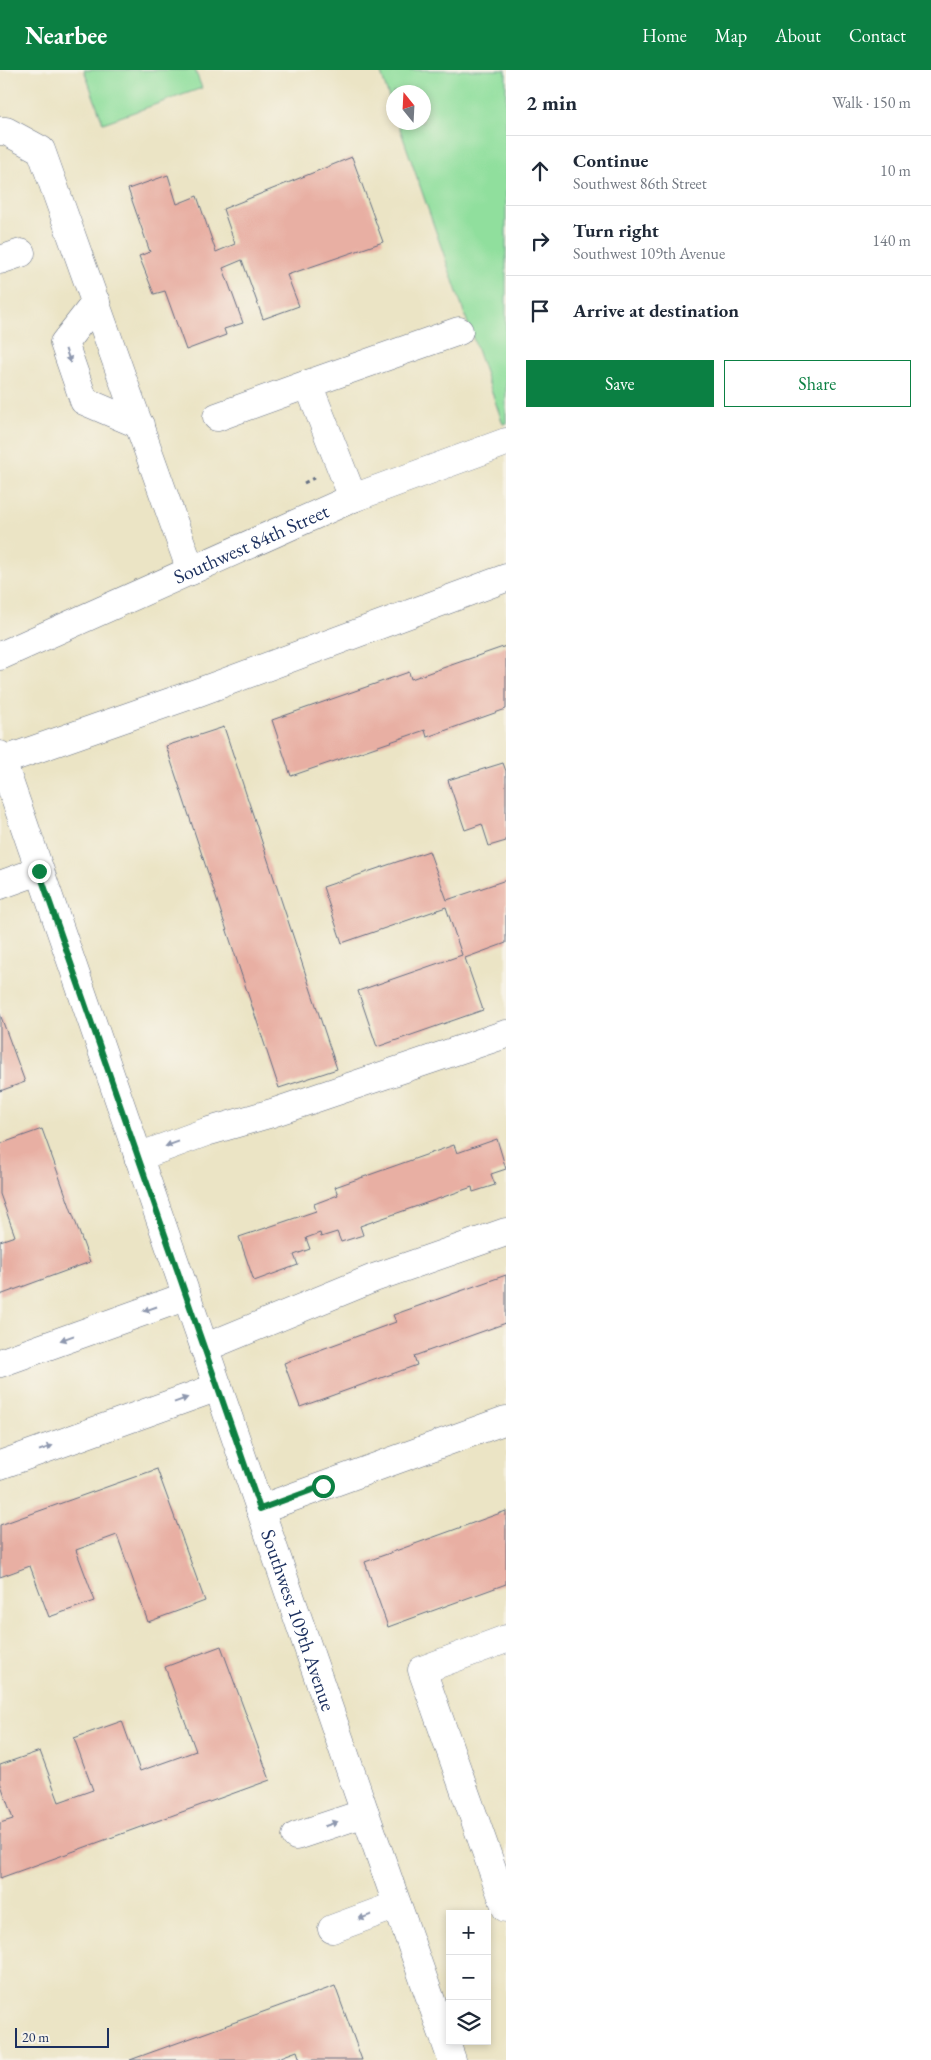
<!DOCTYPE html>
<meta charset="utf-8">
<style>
:root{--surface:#fff;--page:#f6f6f7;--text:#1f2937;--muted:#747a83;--line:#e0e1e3;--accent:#0b8043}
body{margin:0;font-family:"EB Garamond",serif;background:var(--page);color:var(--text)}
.controls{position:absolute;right:15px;bottom:15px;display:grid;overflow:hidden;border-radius:0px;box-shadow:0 2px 8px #0003}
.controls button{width:45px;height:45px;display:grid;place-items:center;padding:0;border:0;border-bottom:1px solid var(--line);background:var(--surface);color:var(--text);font:25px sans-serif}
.compass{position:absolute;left:386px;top:15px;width:45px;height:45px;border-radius:50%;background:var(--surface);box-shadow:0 2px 8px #0003;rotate:342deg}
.scale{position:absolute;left:15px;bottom:12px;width:94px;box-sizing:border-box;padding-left:5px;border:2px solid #1b2f5e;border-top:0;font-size:14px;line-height:18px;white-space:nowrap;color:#1b2f5e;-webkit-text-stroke:4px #f7f3e8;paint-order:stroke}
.stop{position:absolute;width:15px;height:15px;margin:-11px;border:4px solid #0b8043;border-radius:50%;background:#fff}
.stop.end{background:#0b8043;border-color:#fff;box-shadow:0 1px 5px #0008}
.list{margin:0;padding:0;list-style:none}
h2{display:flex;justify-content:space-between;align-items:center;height:65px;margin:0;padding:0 20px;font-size:21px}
h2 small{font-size:16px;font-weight:400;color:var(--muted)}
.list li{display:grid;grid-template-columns:32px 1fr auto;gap:15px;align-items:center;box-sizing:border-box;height:70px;padding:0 20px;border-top:1px solid var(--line)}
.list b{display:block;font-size:19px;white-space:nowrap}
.list p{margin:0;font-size:16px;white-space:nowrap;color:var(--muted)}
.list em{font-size:16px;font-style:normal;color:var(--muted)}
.actions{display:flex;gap:10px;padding:15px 20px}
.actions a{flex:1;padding:11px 0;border:1px solid var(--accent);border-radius:0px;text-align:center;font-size:18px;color:var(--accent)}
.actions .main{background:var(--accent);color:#fff}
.icon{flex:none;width:28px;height:28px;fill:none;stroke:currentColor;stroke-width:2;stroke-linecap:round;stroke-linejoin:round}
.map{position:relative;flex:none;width:506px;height:1990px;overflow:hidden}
header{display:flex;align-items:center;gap:30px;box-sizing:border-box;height:70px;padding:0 25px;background:var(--accent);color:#fff}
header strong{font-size:24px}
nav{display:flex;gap:28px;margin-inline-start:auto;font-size:18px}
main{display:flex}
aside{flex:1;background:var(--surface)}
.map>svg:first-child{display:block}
.green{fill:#90df9d;stroke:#56877e}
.building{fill:#e8afa3}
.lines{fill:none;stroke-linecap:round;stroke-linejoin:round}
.minor-casing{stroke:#646e82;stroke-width:29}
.path{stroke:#646e82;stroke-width:3;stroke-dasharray:4 4;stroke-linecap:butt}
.minor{stroke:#fff;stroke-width:28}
.oneway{fill:#8d97ae}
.route{stroke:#0b8043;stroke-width:6}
.labels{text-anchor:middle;stroke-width:4;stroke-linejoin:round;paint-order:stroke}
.street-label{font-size:20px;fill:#1b2f5e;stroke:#f7f3e8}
</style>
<header>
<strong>Nearbee</strong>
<nav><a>Home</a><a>Map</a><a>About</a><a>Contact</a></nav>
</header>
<main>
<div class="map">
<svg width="506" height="1990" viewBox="0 0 506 1990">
<rect width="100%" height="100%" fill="#f7f3e8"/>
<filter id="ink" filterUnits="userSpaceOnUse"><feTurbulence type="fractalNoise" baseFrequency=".02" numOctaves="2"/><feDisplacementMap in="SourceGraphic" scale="10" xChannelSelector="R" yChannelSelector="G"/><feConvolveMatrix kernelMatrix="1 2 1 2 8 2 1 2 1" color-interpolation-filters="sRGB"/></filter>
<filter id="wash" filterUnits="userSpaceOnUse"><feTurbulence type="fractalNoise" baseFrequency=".0096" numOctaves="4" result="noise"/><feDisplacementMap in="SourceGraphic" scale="20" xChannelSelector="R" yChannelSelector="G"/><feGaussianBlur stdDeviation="1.12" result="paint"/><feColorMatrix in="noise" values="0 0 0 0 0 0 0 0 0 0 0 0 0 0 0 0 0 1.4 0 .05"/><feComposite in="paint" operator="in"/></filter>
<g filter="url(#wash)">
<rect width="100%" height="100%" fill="#ebe4c5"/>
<path class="green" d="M 84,0 L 195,0 L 202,18 L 103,53 Z
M 380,0 L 506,0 L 506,353 L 503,354 L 398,53 L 423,52 L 423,22 L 393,22 L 393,40 Z"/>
<g id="blocks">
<path class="building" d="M 352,87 L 383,172 L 287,205 L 299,236 L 263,249 L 242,190 L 223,198 L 243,253 L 224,259 L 226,265 L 186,280 L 165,221 L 154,224 L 139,186 L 150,182 L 128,119 L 168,105 L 177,134 L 197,126 L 216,182 L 235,174 L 223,139 Z
M 506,576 L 506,639 L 427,667 L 425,660 L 291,706 L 272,650 L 409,602 L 411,609 Z
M 224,657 L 337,999 L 279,1018 L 166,676 Z
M 503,693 L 506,701 L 506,771 L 489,776 L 482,754 L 465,760 L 448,710 Z
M 429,781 L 447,830 L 506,810 L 506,873 L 465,888 L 483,940 L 377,977 L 358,921 L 462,885 L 446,837 L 342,873 L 323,817 Z
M 0,944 L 25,1012 L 0,1021 Z
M 42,1059 L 90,1192 L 0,1225 L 0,1171 L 15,1166 L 0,1124 L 0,1074 Z
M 497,1069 L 506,1099 L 491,1104 L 495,1115 L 473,1122 L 472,1117 L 360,1156 L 363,1165 L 341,1172 L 337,1162 L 321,1167 L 320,1163 L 306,1168 L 310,1179 L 294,1185 L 298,1195 L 254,1211 L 239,1167 L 316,1141 L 314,1134 L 338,1125 L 335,1117 L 454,1075 L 457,1083 Z
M 506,1205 L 506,1253 L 414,1286 L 417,1295 L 300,1337 L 284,1293 L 396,1252 L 393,1245 Z
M 157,1399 L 205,1531 L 148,1552 L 117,1465 L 76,1480 L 95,1531 L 49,1547 L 30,1496 L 0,1507 L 0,1455 Z
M 506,1441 L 506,1514 L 388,1557 L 365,1492 Z
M 221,1576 L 270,1710 L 0,1808 L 0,1753 L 13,1749 L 0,1712 L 0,1695 L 40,1681 L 59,1732 L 93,1720 L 74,1668 L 122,1651 L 140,1701 L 196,1681 L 165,1597 Z
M 335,1916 L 362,1990 L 300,1990 L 297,1981 L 273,1990 L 130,1990 Z"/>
</g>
</g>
<g filter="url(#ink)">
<use href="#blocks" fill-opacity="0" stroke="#646e82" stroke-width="1"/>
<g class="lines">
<defs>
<g id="minor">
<path d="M 0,61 L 6,61 L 41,80 L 191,501"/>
<path d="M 0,190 L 21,183"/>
<path d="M 96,232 L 64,273 L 84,331 L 140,355"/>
<path d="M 308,314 L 459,261"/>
<path d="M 217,347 L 308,314 L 353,428"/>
<path id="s1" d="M 0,586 L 353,428 L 506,372"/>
<path id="s2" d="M 0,685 L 365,1743 L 452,1990"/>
<path d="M 2,691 L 199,622 L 506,508"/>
<path d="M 0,815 L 39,801"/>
<path d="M 138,1087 L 206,1062 L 272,1043 L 506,964"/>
<path d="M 204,1278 L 374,1208 L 506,1162"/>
<path d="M 0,1293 L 187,1226"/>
<path d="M 0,1395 L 218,1317"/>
<path d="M 260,1439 L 506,1350"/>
<path d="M 506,1569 L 422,1600 L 506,1838"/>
<path d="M 296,1766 L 365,1743"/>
<path d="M 332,1859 L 397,1835"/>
</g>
</defs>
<use href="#minor" class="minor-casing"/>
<path class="path" d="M 304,413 L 314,408"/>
<use href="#minor" class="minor"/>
</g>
<defs><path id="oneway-solid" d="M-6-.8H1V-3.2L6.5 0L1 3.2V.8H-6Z" transform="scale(1.25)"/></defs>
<g class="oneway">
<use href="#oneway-solid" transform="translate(68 286) rotate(70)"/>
<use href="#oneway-solid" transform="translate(172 1074) rotate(160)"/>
<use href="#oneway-solid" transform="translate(150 1239) rotate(161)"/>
<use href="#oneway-solid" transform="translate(67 1268) rotate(160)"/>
<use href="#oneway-solid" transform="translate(181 1330) rotate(-20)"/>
<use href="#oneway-solid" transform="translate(46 1378) rotate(-20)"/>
<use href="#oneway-solid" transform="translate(331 1754) rotate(-19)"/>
<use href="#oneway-solid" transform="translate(365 1847) rotate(160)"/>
</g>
</g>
<g class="lines" filter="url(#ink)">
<path class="route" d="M 39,801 L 260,1439 L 323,1416"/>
</g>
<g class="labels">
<g class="street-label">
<text dy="7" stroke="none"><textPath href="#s1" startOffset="275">Southwest 84th Street</textPath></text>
<text dy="7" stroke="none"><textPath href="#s2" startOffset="915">Southwest 109th Avenue</textPath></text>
</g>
</g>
</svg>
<div class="controls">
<button>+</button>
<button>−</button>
<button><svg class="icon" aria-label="layers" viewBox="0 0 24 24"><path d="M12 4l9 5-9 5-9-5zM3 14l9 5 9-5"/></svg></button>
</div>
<svg class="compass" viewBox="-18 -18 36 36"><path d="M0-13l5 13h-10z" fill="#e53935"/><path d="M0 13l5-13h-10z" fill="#747a83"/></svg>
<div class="scale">20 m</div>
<div class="stop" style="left:323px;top:1416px"></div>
<div class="stop end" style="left:39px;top:801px"></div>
</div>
<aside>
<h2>2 min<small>Walk · 150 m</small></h2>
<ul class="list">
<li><svg class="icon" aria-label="ahead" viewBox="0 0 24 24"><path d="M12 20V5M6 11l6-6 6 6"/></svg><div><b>Continue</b><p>Southwest 86th Street</p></div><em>10 m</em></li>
<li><svg class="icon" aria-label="right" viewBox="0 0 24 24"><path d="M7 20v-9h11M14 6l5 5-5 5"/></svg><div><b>Turn right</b><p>Southwest 109th Avenue</p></div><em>140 m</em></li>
<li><svg class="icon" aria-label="arrive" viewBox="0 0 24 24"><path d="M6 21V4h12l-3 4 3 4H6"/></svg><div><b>Arrive at destination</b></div></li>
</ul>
<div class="actions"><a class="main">Save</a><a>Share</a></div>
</aside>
</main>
